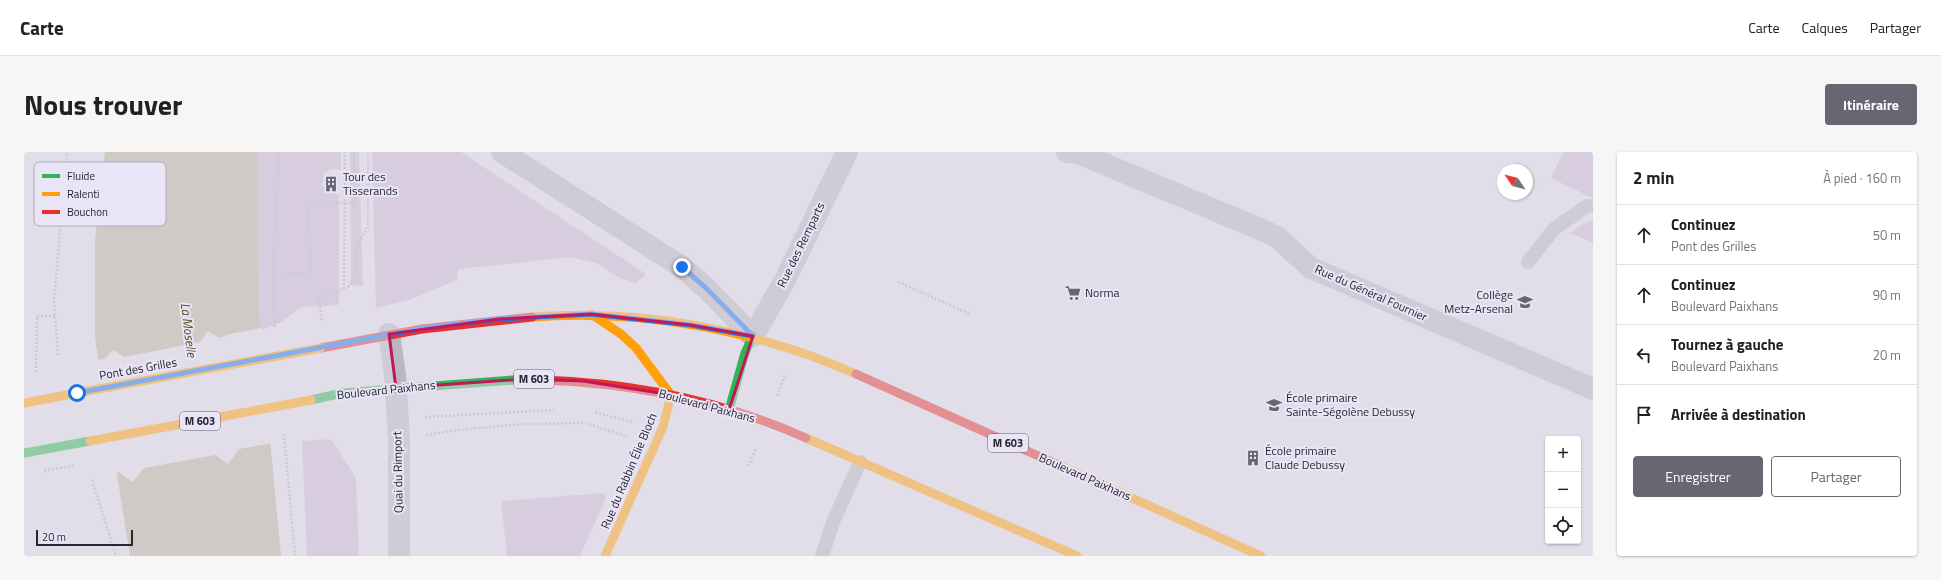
<!DOCTYPE html>
<html lang="fr">
<meta charset="utf-8">
<style>
:root{--surface:#fff;--page:#f6f6f6;--text:#202124;--muted:#757577;--line:#e0e0e0;--accent:#686673}
body{margin:0;font-family:"Titillium Web",sans-serif;background:var(--page);color:var(--text)}
.controls{position:absolute;right:12px;bottom:12px;display:grid;overflow:hidden;border-radius:4px;box-shadow:0 1px 3px #0004}
.controls button{width:36px;height:36px;display:grid;place-items:center;padding:0;border:0;border-bottom:1px solid var(--line);background:var(--surface);color:var(--text);font:20px sans-serif}
.compass{position:absolute;left:1473px;top:12px;width:36px;height:36px;border-radius:50%;background:var(--surface);box-shadow:0 1px 3px #0004;rotate:305deg}
.scale{position:absolute;left:12px;bottom:10px;width:97px;box-sizing:border-box;padding-left:4px;border:2px solid #272633;border-top:0;font-size:11px;line-height:14px;white-space:nowrap;color:#272633;-webkit-text-stroke:3px #e9e5f7;paint-order:stroke}
.stop{position:absolute;width:12px;height:12px;margin:-9px;border:3px solid #1a73e8;border-radius:50%;background:#fff}
.stop.end{background:#1a73e8;border-color:#fff;box-shadow:0 1px 4px #0008}
.list{margin:0;padding:0;list-style:none}
h2{display:flex;justify-content:space-between;align-items:center;height:52px;margin:0;padding:0 16px;font-size:17px}
h2 small{font-size:13px;font-weight:400;color:var(--muted)}
.list li{display:grid;grid-template-columns:26px 1fr auto;gap:12px;align-items:center;box-sizing:border-box;height:60px;padding:0 16px;border-top:1px solid var(--line)}
.list b{display:block;font-size:15px;white-space:nowrap}
.list p{margin:0;font-size:13px;white-space:nowrap;color:var(--muted)}
.list em{font-size:13px;font-style:normal;color:var(--muted)}
.actions{display:flex;gap:8px;padding:12px 16px}
.actions a{flex:1;padding:9px 0;border:1px solid var(--accent);border-radius:4px;text-align:center;font-size:14px;color:var(--accent)}
.actions .main{background:var(--accent);color:#fff}
.icon{flex:none;width:22px;height:22px;fill:none;stroke:currentColor;stroke-width:2;stroke-linecap:round;stroke-linejoin:round}
.map{position:relative;flex:none;width:1569px;height:404px;overflow:hidden;border-radius:4px}
header{display:flex;align-items:center;gap:24px;box-sizing:border-box;height:56px;padding:0 20px;background:var(--surface);border-bottom:1px solid var(--line)}
header strong{font-size:19px}
nav{display:flex;gap:22px;margin-inline-start:auto;font-size:14px}
.intro{display:flex;align-items:center;justify-content:space-between;box-sizing:border-box;height:96px;padding:0 24px}
h1{margin:0;font-size:28px}
.button{padding:10px 18px;border-radius:4px;background:var(--accent);color:#fff;font-size:14px;font-weight:700}
main{display:flex;gap:24px;padding:0 24px}
aside{flex:1;background:var(--surface);border-radius:4px;box-shadow:0 1px 3px #0004}
.map>svg:first-child{display:block}
.green{fill:#cdb9d1}
.water{fill:#bab19c}
.pier{fill:#e1deea}
.lines{fill:none;stroke-linecap:round;stroke-linejoin:round}
.path{stroke:#b2b0bc;stroke-width:2.5;stroke-dasharray:2 2;stroke-linecap:butt}
.lane{stroke:#b9b7c3;stroke-width:14}
.street{stroke:#b9b7c3;stroke-width:22}
.fast{stroke:#30b455;stroke-width:9}
.slow{stroke:#ff9f0a;stroke-width:9}
.jam{stroke:#e5322d;stroke-width:9}
.path-bridge{stroke:#b2b0bc;stroke-width:2.5;stroke-dasharray:2 2;stroke-linecap:butt}
.slow-bridge{stroke:#ff9f0a;stroke-width:9}
.route{stroke:#1a73e8;stroke-width:5}
.marked{fill:none;stroke:#c2185b;stroke-width:3;stroke-linejoin:round}
.labels{text-anchor:middle;stroke-width:4;stroke-linejoin:round;paint-order:stroke}
.shield{fill:#e9e5f7;stroke:#615f6e;stroke-width:1}
.shield-label{font-size:11px;font-weight:bold;fill:#272633}
.poi-label{font-size:12px;fill:#272633;stroke:#e9e5f7;text-anchor:start}
.street-label{font-size:12px;fill:#272633;stroke:#e9e5f7}
.water-label{font-size:13px;font-style:italic;fill:#51461f;stroke:#e9e5f7}
.key{fill:#e9e5f7;stroke:#afacbc;stroke-width:1}
.key-label{font-size:11px;fill:#272633}
</style>
<header>
<strong>Carte</strong>
<nav><a>Carte</a><a>Calques</a><a>Partager</a></nav>
</header>
<div class="intro"><h1>Nous trouver</h1><a class="button">Itinéraire</a></div>
<main>
<div class="map">
<svg width="1569" height="404" viewBox="0 0 1569 404">
<rect width="100%" height="100%" fill="#e1deea"/>
<path class="green" d="M 234,0 L 317,0 L 317,18 L 309,17 L 301,20 C 295,36 300,39 315,43 L 315,153 L 277,155 L 256,171 L 236,179 L 233,38 Z
M 326,0 L 335,0 L 339,134 L 327,133 Z
M 348,0 L 437,0 L 622,122 L 611,132 L 592,124 L 575,112 L 546,105 L 434,117 L 433,128 L 385,148 L 352,156 Z
M 1539,0 L 1569,0 L 1569,45 L 1566,45 L 1527,26 Z
M 1569,68 L 1569,91 L 1546,81 L 1557,73 Z
M 307,287 L 332,326 L 335,404 L 283,404 L 278,289 Z
M 579,341 L 582,346 L 556,404 L 483,404 L 477,349 Z"/>
<path class="water" d="M 81,0 L 234,0 L 233,38 L 236,179 L 257,404 L 106,404 L 71,186 L 71,88 Z"/>
<path class="pier" d="M 238,176 L 249,291 L 215,297 L 204,312 L 191,303 L 120,316 L 109,330 L 95,320 L 91,321 L 72,208 L 81,207 L 89,198 L 100,205 L 176,190 L 184,179 L 195,186 L 206,182 Z"/>
<g class="lines">
<path class="path" d="M 249,123 L 287,120 L 284,55 L 308,50 L 331,52 L 330,0
M 874,130 L 946,162
M 320,137 L 321,0
M 298,168 L 295,147 L 325,134 L 332,122 L 333,92 L 344,76 L 344,0
M 251,175 L 249,123 L 255,0
M 34,203 L 30,149 L 43,0
M 12,220 L 13,164 L 31,164
M 753,244 L 761,223
M 571,260 L 610,271
M 401,265 L 530,258
M 260,282 L 271,404
M 402,283 L 433,278 L 500,272 L 562,271 L 604,285
M 724,314 L 732,297
M 68,328 L 92,404"/>
<path class="lane" d="M 1504,110 L 1530,77 L 1563,54 L 1569,54
M 798,404 L 809,370 L 836,310"/>
<path class="street" d="M 478,0 L 658,115 L 682,136 L 729,184 L 761,128 L 823,0
M 1043,0 L 1054,1 L 1236,77 L 1253,85 L 1287,116 L 1569,237
M 365,182 L 371,223 L 375,287 L 375,404"/>
<path class="fast" d="M 287,248 L 318,241 L 502,227 L 518,228
M 705,258 L 721,201 L 729,184
M 0,301 L 66,289"/>
<path class="slow" d="M 567,162 L 597,182 L 612,196 L 647,243 L 639,275 L 581,404
M 508,165 C 618,157 730,177 832,222
M 0,251 L 53,241
M 782,286 L 1053,404
M 1039,315 L 1237,404"/>
<path class="jam" d="M 297,196 L 398,177 L 508,165
M 832,222 L 1039,315
M 518,228 C 609,231 699,249 782,286"/>
<path class="path-bridge" d="M 20,319 L 51,313"/>
<path class="slow-bridge" d="M 53,241 L 297,196
M 66,289 L 287,248"/>
</g>
<g class="lines">
<path class="route" d="M 53,241 L 406,175 L 475,167 L 567,162 L 667,173 L 729,184 L 682,136 L 658,115"/>
</g>
<path d="M0 0H1569V404H0ZM 567,162 L 667,173 L 729,184 L 705,258 L 655,244 L 559,229 L 502,227 L 372,236 L 365,182 L 475,167 Z" fill="#e1deea" fill-opacity=".55" fill-rule="evenodd"/>
<path class="marked" d="M 567,162 L 667,173 L 729,184 L 705,258 L 655,244 L 559,229 L 502,227 L 372,236 L 365,182 L 475,167 Z"/>
<defs>
<symbol id="building-bare" viewBox="-9 -9 18 18"><path d="M-4-6H4V6H1V3H-1V6H-4ZM-2.5-4.3h1.7v1.8h-1.7ZM.8-4.3h1.7v1.8H.8ZM-2.5-1h1.7V.8h-1.7ZM.8-1h1.7V.8H.8Z" fill="#686673" stroke="#e9e5f7" stroke-width="2.5" paint-order="stroke"/></symbol>
<symbol id="supermarket-bare" viewBox="-9 -9 18 18"><path d="M-6-5.5h2.5l.6 2H6L4.5 2H-2.5L-4.4-4H-6ZM-1.5 3.2a1.3 1.3 0 1 0 .1 0ZM3 3.2a1.3 1.3 0 1 0 .1 0Z" fill="#686673" stroke="#e9e5f7" stroke-width="2.5" paint-order="stroke"/></symbol>
<symbol id="school-bare" viewBox="-9 -9 18 18"><path d="M0-5L7-2L0 1L-7-2ZM-4 1L0 2.5L4 1V4Q0 6-4 4Z" fill="#686673" stroke="#e9e5f7" stroke-width="2.5" paint-order="stroke"/></symbol>
</defs>
<g fill-rule="evenodd">
<use href="#building-bare" x="296" y="21" width="22" height="22"/>
<use href="#supermarket-bare" x="1038" y="130" width="22" height="22"/>
<use href="#school-bare" x="1490" y="139" width="22" height="22"/>
<use href="#school-bare" x="1239" y="242" width="22" height="22"/>
<use href="#building-bare" x="1218" y="295" width="22" height="22"/>
</g>
<g class="labels">
<g class="shield">
<rect x="490" y="218" width="40" height="18" rx="3"/>
<rect x="156" y="260" width="40" height="18" rx="3"/>
<rect x="964" y="282" width="40" height="18" rx="3"/>
</g>
<g class="shield-label">
<text x="510" y="231">M 603</text>
<text x="176" y="273">M 603</text>
<text x="984" y="295">M 603</text>
</g>
<g class="poi-label">
<text x="319" y="29">Tour des<tspan x="319" dy="14">Tisserands</tspan></text>
<text x="1061" y="145">Norma</text>
<text x="1489" y="147" text-anchor="end">Collège<tspan x="1489" dy="14">Metz-Arsenal</tspan></text>
<text x="1262" y="250">École primaire<tspan x="1262" dy="14">Sainte-Ségolène Debussy</tspan></text>
<text x="1241" y="303">École primaire<tspan x="1241" dy="14">Claude Debussy</tspan></text>
</g>
<g class="street-label">
<text transform="translate(777 93) rotate(-64)" y="4">Rue des Remparts</text>
<text transform="translate(1347 141) rotate(24)" y="4">Rue du Général Fournier</text>
<text transform="translate(114 217) rotate(-10)" y="4">Pont des Grilles</text>
<text transform="translate(362 238) rotate(-6)" y="4">Boulevard Paixhans</text>
<text transform="translate(683 254) rotate(15)" y="4">Boulevard Paixhans</text>
<text transform="translate(605 319) rotate(-67)" y="4">Rue du Rabbin Élie Bloch</text>
<text transform="translate(374 320) rotate(-91)" y="4">Quai du Rimport</text>
<text transform="translate(1061 325) rotate(24)" y="4">Boulevard Paixhans</text>
</g>
<g class="water-label">
<text transform="translate(165 178) rotate(83)" y="5">La Moselle</text>
</g>
</g>
<rect x="10" y="10" width="132" height="64" rx="6" class="key"/>
<rect x="18" y="22" width="18" height="4" fill="#30b455"/>
<rect x="18" y="40" width="18" height="4" fill="#ff9f0a"/>
<rect x="18" y="58" width="18" height="4" fill="#e5322d"/>
<g class="key-label">
<text x="43" y="28">Fluide</text>
<text x="43" y="46">Ralenti</text>
<text x="43" y="64">Bouchon</text>
</g>
</svg>
<div class="controls">
<button>+</button>
<button>−</button>
<button><svg class="icon" aria-label="locate" viewBox="0 0 24 24"><circle cx="12" cy="12" r="6"/><path d="M12 2v4M12 18v4M2 12h4M18 12h4"/></svg></button>
</div>
<svg class="compass" viewBox="-18 -18 36 36"><path d="M0-13l5 13h-10z" fill="#e53935"/><path d="M0 13l5-13h-10z" fill="#757577"/></svg>
<div class="scale">20 m</div>
<div class="stop" style="left:53px;top:241px"></div>
<div class="stop end" style="left:658px;top:115px"></div>
</div>
<aside>
<h2>2 min<small>À pied · 160 m</small></h2>
<ul class="list">
<li><svg class="icon" aria-label="ahead" viewBox="0 0 24 24"><path d="M12 20V5M6 11l6-6 6 6"/></svg><div><b>Continuez</b><p>Pont des Grilles</p></div><em>50 m</em></li>
<li><svg class="icon" aria-label="ahead" viewBox="0 0 24 24"><path d="M12 20V5M6 11l6-6 6 6"/></svg><div><b>Continuez</b><p>Boulevard Paixhans</p></div><em>90 m</em></li>
<li><svg class="icon" aria-label="left" viewBox="0 0 24 24"><path d="M17 20v-9H6M10 6l-5 5 5 5"/></svg><div><b>Tournez à gauche</b><p>Boulevard Paixhans</p></div><em>20 m</em></li>
<li><svg class="icon" aria-label="arrive" viewBox="0 0 24 24"><path d="M6 21V4h12l-3 4 3 4H6"/></svg><div><b>Arrivée à destination</b></div></li>
</ul>
<div class="actions"><a class="main">Enregistrer</a><a>Partager</a></div>
</aside>
</main>
